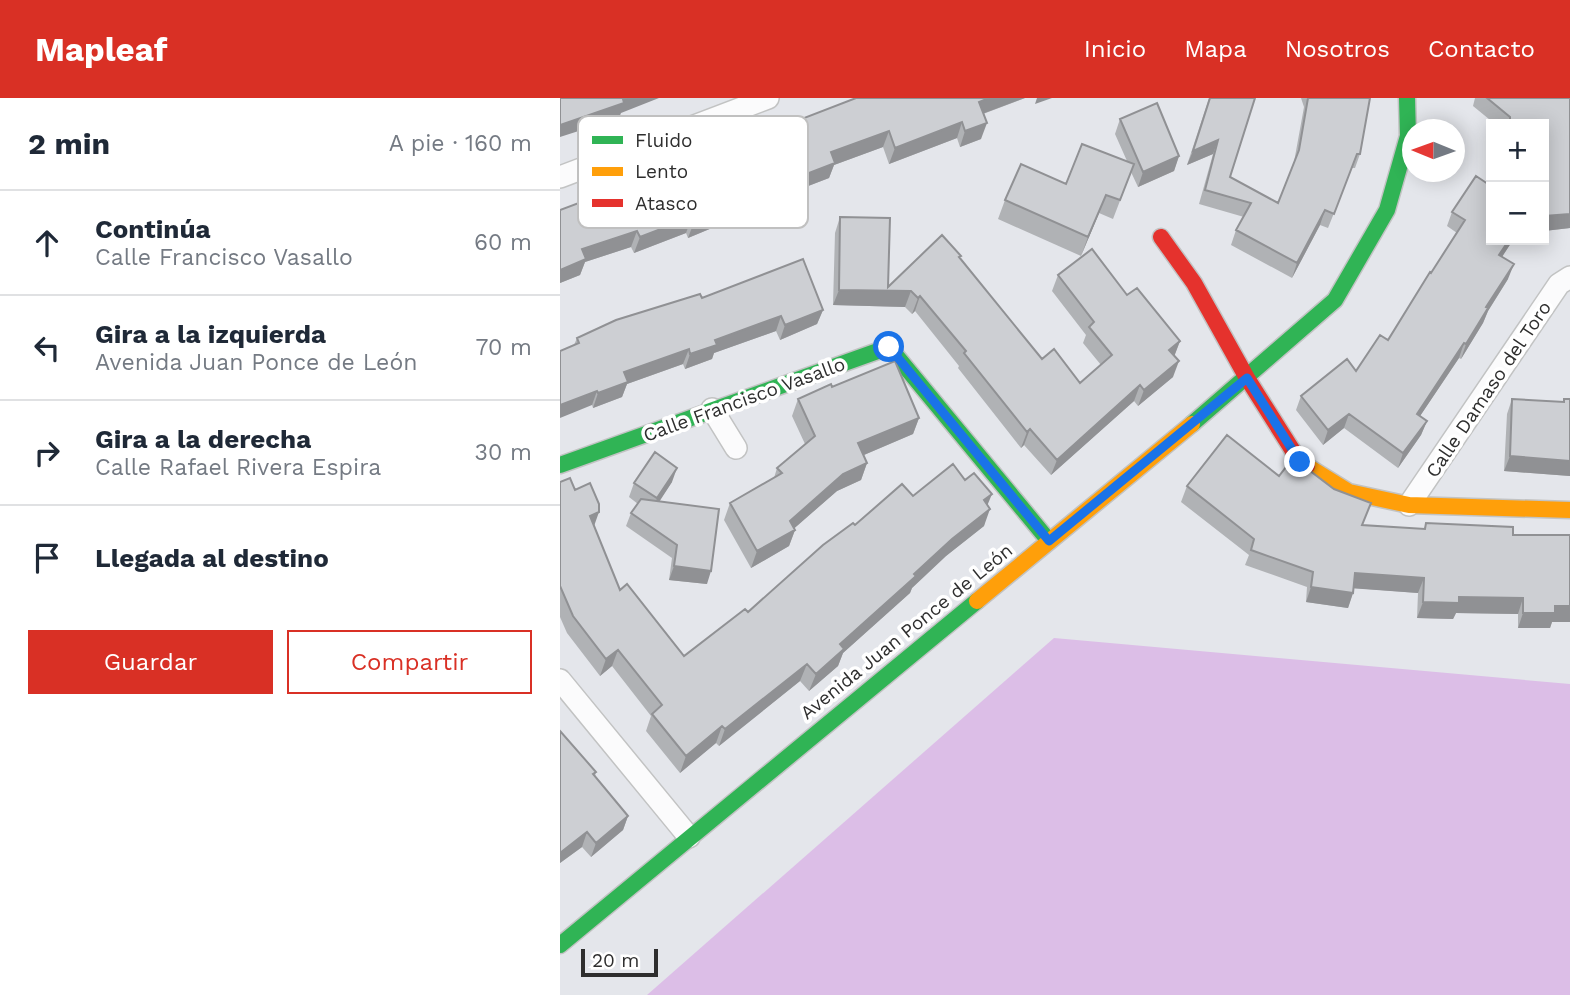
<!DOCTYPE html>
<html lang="es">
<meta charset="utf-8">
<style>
:root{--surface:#fff;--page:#f2f2f3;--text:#1f2937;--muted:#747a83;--line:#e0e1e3;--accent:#d93025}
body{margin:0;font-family:"Work Sans",sans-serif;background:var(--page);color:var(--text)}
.controls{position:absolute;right:21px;top:21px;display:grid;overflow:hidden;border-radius:0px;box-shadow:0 4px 18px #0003}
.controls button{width:63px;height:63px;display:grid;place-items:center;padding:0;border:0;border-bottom:2px solid var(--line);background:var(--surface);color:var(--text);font:35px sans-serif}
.compass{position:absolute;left:842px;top:21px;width:63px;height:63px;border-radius:50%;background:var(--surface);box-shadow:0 4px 18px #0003;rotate:271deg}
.scale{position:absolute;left:21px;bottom:18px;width:77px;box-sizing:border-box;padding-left:7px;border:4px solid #2e2e2e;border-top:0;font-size:19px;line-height:24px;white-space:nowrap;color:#2e2e2e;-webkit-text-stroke:5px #fff;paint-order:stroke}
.stop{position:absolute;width:21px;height:21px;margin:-16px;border:5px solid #1a73e8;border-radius:50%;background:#fff}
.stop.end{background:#1a73e8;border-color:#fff;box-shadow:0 2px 7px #0008}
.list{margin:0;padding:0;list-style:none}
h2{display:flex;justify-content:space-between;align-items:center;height:91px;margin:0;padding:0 28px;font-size:30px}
h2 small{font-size:23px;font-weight:400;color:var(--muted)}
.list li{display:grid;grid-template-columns:46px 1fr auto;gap:21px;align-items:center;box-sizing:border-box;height:105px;padding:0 28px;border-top:2px solid var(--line)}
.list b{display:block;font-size:26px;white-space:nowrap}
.list p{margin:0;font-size:23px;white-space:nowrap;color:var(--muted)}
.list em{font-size:23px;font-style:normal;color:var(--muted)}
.actions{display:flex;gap:14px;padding:21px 28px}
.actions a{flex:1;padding:16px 0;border:2px solid var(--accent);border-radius:0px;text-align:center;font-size:24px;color:var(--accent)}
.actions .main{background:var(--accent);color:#fff}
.icon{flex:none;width:38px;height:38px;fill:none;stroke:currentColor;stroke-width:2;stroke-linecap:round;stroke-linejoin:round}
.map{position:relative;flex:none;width:1010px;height:897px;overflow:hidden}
header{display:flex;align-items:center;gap:42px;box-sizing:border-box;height:98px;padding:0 35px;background:var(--accent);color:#fff}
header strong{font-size:33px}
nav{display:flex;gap:38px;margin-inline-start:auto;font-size:24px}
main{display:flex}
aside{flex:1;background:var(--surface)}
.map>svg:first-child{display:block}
.green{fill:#dcbee7}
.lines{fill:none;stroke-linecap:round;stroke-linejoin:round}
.street-casing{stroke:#c2c3c3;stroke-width:24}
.fast-casing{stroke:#c2c3c3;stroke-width:19}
.slow-casing{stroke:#c2c3c3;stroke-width:19}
.jam-casing{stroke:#c2c3c3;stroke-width:19}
.street{stroke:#fbfbfc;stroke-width:21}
.fast{stroke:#30b455;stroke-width:16}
.slow{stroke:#ff9f0a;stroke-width:16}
.jam{stroke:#e5322d;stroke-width:16}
.wall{fill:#b0b2b5}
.shaded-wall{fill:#909194}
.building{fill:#cdcfd3;stroke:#909194;stroke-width:2}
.route{stroke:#1a73e8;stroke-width:9}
.labels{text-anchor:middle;stroke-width:7;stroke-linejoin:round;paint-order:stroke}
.street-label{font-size:19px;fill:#2e2e2e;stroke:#fff}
.key{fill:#fff;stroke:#c0c0c0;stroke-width:2}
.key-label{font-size:19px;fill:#2e2e2e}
</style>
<header>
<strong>Mapleaf</strong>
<nav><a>Inicio</a><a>Mapa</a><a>Nosotros</a><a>Contacto</a></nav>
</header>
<main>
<aside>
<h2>2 min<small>A pie · 160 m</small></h2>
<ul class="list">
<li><svg class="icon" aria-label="ahead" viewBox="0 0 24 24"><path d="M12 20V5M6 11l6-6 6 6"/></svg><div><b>Continúa</b><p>Calle Francisco Vasallo</p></div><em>60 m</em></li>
<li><svg class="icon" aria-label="left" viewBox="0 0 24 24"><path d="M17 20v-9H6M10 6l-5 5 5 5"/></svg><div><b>Gira a la izquierda</b><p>Avenida Juan Ponce de León</p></div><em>70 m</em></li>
<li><svg class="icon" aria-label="right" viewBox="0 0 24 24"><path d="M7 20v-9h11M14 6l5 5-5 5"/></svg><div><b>Gira a la derecha</b><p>Calle Rafael Rivera Espira</p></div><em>30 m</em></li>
<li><svg class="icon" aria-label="arrive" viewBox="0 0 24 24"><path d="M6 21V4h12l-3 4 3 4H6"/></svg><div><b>Llegada al destino</b></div></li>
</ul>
<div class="actions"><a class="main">Guardar</a><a>Compartir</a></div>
</aside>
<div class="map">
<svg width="1010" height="897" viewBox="0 0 1010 897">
<rect width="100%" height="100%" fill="#e4e6eb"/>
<path class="green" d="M 494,540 L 1010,586 L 1010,897 L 87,897 Z"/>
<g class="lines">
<defs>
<path id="street" d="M 0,79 L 208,0
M 152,311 L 176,350
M 849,407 L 999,186 L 1010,179
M 0,582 L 129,739"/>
<path id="fast" d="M 632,326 L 775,202 L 827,112 L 848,38 L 847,0
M 0,367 L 329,249 L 489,443
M 0,847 L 417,503"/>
<path id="slow" d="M 747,368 L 789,394 L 849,407 L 1010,412
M 417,503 L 632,326"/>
<path id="jam" d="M 601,139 L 634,185 L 687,280 L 740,364 L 747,368"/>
</defs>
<use href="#street" class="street-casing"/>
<use href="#fast" class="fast-casing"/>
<use href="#slow" class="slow-casing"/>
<use href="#jam" class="jam-casing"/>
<use href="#street" class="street"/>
<use href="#fast" class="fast"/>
<use href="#slow" class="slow"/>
<use href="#jam" class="jam"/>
</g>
<path class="wall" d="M 296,0 L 465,0 L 423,16 L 421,41 L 400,49 L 397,40 L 329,66 L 323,49 L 274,67 L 269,80 L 165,120 L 164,125 L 128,140 L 126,135 L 74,155 L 71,149 L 25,164 L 20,177 L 0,185 L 0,112 L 106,73 L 110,63 L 148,57 Z
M 649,0 L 695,0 L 670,79 L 718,105 L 734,64 L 744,9 L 741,0 L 810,0 L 800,56 L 795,70 L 792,70 L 768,130 L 760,127 L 732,180 L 671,147 L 676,132 L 684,119 L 639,106 L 653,56 L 627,67 Z
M 915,0 L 1010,0 L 1010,130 L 984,133 L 984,26 L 935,26 L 913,8 Z
M 560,21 L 619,58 L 614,73 L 578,89 L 571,74 L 553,121 L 539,115 L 521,158 L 438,121 L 445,102 L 506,86 L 567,63 L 555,36 Z
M 892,114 L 953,142 L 942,159 L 948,181 L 928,213 L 923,225 L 901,261 L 899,260 L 860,318 L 867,323 L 861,337 L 838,370 L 784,330 L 763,347 L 736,312 L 741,298 L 796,273 L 828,242 L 897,135 L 887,128 Z
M 280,119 L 328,189 L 400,160 L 482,261 L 520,285 L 541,267 L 523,245 L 526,237 L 492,193 L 498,177 L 567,197 L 620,243 L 614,258 L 613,279 L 578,308 L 574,303 L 491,377 L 464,347 L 461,350 L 398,270 L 399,268 L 355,213 L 352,216 L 345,209 L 273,207 L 275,135 Z
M 142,200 L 263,212 L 257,226 L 220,242 L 216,233 L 154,255 L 152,261 L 125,271 L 123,266 L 67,286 L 62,299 L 33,310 L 14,247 L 17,240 Z
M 272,289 L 359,320 L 353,336 L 304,357 L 307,365 L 301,382 L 277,393 L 234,430 L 235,432 L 229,448 L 191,470 L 164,422 L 170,405 L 214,380 L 217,370 L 245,346 L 232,318 L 238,301 Z
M 952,301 L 1003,304 L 1004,301 L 1010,301 L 1010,378 L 944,373 L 947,316 Z
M 719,378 L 803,427 L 864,431 L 866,425 L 953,437 L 992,524 L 990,530 L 958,530 L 958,516 L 896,515 L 893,521 L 857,520 L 858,495 L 794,490 L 793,495 L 788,510 L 746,504 L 747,489 L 685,467 L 689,457 L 621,404 L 627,388 Z
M 405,382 L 428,407 L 424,428 L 386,458 L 352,490 L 350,495 L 283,555 L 278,568 L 249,593 L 240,583 L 159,648 L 156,645 L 120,675 L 86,633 L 91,618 L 52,568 L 40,578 L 7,535 L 0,519 L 0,384 L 15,392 L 34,429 L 60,492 L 124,558 L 188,514 L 295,427 L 353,398 Z
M 112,384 L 99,403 L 147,486 L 109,482 L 112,460 L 66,428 L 71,415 L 78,406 L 69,399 L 74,385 Z
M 0,633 L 36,674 L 35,678 L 68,718 L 63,732 L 31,759 L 22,749 L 0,765 Z"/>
<path class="shaded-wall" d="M 67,0 L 99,0 L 61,15 L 59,20 L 0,39 L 0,27 Z
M 429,0 L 465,0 L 414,19 L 419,4 Z
M 477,0 L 492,0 L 475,6 Z
M 402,24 L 397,40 L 329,66 L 335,50 Z
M 427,25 L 421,41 L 400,49 L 405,33 Z
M 329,33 L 323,49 L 274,67 L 269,80 L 165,120 L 164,125 L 128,140 L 134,124 L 168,106 L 271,54 Z
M 658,42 L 653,56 L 627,67 L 633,53 Z
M 619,58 L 614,73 L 578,89 L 583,74 Z
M 546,97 L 539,115 L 521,158 L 528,139 Z
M 765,112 L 760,127 L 732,180 L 737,165 Z
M 1010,116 L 1010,130 L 984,133 L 984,118 Z
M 132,119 L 126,135 L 74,155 L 80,139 Z
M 77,133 L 71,149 L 25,164 L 20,177 L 0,185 L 0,172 L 22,151 Z
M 949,142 L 953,142 L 934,171 L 939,157 Z
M 954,166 L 948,181 L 928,213 L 923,225 L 901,261 L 906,246 L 926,209 Z
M 279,192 L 351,193 L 345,209 L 273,207 Z
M 360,198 L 355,213 L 352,216 L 358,200 Z
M 263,212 L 257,226 L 220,242 L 225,227 Z
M 221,218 L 216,233 L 154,255 L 152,261 L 125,271 L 130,256 L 155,242 Z
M 620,243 L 614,259 L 609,252 Z
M 904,245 L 899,260 L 852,330 L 857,316 Z
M 129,251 L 123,266 L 67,286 L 62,299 L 33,310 L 38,295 L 64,274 Z
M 619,263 L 613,279 L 578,308 L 584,292 Z
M 580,287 L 574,303 L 491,377 L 497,362 Z
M 37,293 L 32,307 L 0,320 L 0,307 Z
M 789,316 L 784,330 L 763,347 L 768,332 Z
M 359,320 L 353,336 L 292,362 L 298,345 Z
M 867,323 L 861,337 L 838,370 L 843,355 Z
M 470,331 L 464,347 L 461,350 L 467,334 Z
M 950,358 L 1010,363 L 1010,378 L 944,373 Z
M 307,365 L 301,382 L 277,393 L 229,435 L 235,432 L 229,448 L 191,470 L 197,453 L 230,423 L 283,376 Z
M 117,370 L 112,384 L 92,415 L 97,400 Z
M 432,396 L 425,413 L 424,402 Z
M 430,411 L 424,428 L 386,458 L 352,490 L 350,495 L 283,555 L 278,568 L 249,593 L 256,576 L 280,546 L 392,441 Z
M 39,414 L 33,431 L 30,418 Z
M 114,468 L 151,473 L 147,486 L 109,482 Z
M 795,475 L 864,480 L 858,495 L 789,490 Z
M 751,489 L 793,495 L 788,510 L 746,504 Z
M 899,499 L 963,500 L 958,516 L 896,515 L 893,521 L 857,520 L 863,504 Z
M 995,508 L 1010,508 L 1010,524 L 992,524 L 990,530 L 958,530 L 963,515 Z
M 58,552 L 52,568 L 40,578 L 46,561 Z
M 247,566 L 240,583 L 159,648 L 165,631 Z
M 162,628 L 156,645 L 120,675 L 126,658 Z
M 68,718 L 63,732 L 31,759 L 36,745 Z
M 27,734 L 22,749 L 0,765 L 0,755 Z"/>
<path class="building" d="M 0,0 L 67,0 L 63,1 L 64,5 L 0,27 Z
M 296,0 L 429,0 L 419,4 L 427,25 L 405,33 L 402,24 L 335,50 L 329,33 L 271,54 L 275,65 L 168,106 L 169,110 L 134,124 L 132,119 L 80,139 L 77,133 L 22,151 L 26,161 L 0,172 L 0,112 L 112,70 L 110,63 L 145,49 L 148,57 Z
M 650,0 L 695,0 L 670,79 L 718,105 L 739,52 L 748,0 L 810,0 L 800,56 L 797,56 L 774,116 L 765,112 L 737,165 L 676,132 L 691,105 L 645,92 L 658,42 L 633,53 Z
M 927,0 L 1010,0 L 1010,116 L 984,118 L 984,26 L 950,26 L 950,19 Z
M 597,5 L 619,58 L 583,74 L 560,21 Z
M 522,46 L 574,66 L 560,102 L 546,97 L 528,139 L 445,102 L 461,66 L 506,86 Z
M 916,78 L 931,88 L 931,142 L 949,142 L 939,157 L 954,166 L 926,209 L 928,210 L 906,246 L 904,245 L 857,316 L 867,323 L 843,355 L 789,316 L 768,332 L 741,298 L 787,261 L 796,273 L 820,237 L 828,242 L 870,174 L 871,175 L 905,122 L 892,114 Z
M 280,119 L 330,120 L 328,189 L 382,137 L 401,158 L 399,159 L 482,261 L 494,251 L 520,285 L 552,257 L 529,229 L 534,224 L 498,177 L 532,151 L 567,197 L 577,190 L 620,243 L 609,252 L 619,263 L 584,292 L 580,287 L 497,362 L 470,331 L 467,334 L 404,255 L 406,253 L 360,198 L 358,200 L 351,193 L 279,192 Z
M 243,161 L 263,212 L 225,227 L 221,218 L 155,242 L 157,247 L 130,256 L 129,251 L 64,274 L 68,284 L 38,295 L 37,293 L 0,307 L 0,253 L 19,245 L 17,240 L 56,222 L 140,196 L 142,200 Z
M 335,263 L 359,320 L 298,345 L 307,365 L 283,376 L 230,423 L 235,432 L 197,453 L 170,405 L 222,375 L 217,370 L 255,338 L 238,301 L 271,286 L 272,289 Z
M 952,301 L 1004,304 L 1004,301 L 1010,301 L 1010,363 L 950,358 Z
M 667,337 L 719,378 L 733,360 L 774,391 L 811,405 L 802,427 L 865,431 L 866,425 L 953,429 L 953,437 L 1010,437 L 1010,508 L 995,508 L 995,515 L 963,515 L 963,500 L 899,499 L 899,505 L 863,504 L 864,480 L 795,475 L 793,495 L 751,489 L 753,474 L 691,452 L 694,441 L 627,388 Z
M 95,354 L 117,370 L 97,400 L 74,385 Z
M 393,366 L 405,382 L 414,375 L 432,396 L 424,402 L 430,411 L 392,441 L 354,476 L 356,478 L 280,546 L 284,551 L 256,576 L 247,566 L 165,631 L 162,628 L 126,658 L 92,616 L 102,607 L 58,552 L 46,561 L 13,518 L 0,488 L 0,384 L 10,380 L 15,392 L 30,385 L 39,406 L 39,414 L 30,418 L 60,492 L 67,486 L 124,558 L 185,511 L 188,514 L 263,447 L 293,425 L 295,427 L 342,386 L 353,398 Z
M 81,401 L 159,411 L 151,473 L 114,468 L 117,447 L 71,415 Z
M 0,633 L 36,674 L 33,676 L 68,718 L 36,745 L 27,734 L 0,755 Z"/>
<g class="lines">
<path class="route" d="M 329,249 L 489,443 L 687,280 L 740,364"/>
</g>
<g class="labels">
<g class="street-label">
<text transform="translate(928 291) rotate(-56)" y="7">Calle Damaso del Toro</text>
<text transform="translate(184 301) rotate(-20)" y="7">Calle Francisco Vasallo</text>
<text transform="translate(346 533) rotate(-39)" y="7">Avenida Juan Ponce de León</text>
</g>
</g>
<rect x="18" y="18" width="230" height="112" rx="10" class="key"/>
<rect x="32" y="38" width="31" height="8" fill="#30b455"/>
<rect x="32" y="69" width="31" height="9" fill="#ff9f0a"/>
<rect x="32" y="101" width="31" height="8" fill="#e5322d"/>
<g class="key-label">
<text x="75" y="49">Fluido</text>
<text x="75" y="80">Lento</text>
<text x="75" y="112">Atasco</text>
</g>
</svg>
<div class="controls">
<button>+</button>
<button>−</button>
</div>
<svg class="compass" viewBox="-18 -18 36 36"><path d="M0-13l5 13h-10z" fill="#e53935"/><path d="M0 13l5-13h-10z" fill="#747a83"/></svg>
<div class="scale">20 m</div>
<div class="stop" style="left:329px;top:249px"></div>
<div class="stop end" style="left:740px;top:364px"></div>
</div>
</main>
